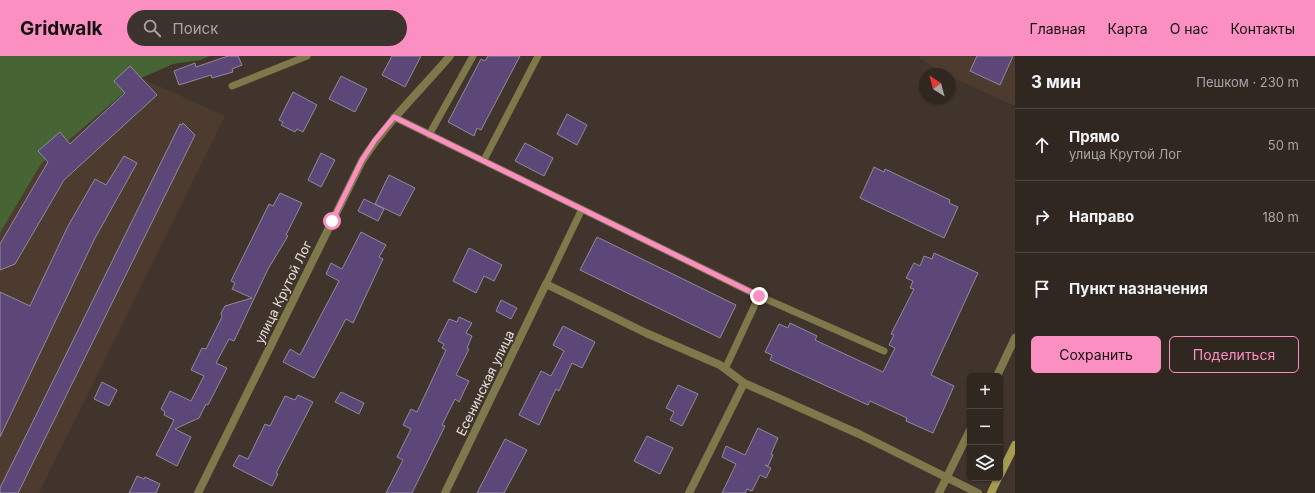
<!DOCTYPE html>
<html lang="ru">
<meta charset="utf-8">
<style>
:root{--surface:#302721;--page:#3c332e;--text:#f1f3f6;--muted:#a8a5a5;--line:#4b443f;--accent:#fc8fc1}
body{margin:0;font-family:Inter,sans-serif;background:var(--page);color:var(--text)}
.controls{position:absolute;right:12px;bottom:12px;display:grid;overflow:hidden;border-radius:6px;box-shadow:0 1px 3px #0004}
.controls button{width:36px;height:36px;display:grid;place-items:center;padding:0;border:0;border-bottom:1px solid var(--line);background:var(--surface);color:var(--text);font:20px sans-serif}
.compass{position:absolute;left:919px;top:12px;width:36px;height:36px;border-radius:50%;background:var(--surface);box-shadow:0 1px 3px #0004;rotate:324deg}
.stop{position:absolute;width:12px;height:12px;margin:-9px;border:3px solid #fc8fc1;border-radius:50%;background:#fff}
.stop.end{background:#fc8fc1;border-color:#fff;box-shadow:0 1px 4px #0008}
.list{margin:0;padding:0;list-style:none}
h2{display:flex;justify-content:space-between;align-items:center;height:52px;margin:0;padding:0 16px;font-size:17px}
h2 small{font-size:13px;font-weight:400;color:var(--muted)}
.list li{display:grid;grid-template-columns:26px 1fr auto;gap:12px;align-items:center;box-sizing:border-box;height:72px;padding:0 16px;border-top:1px solid var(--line)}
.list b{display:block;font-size:15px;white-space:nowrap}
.list p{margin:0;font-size:13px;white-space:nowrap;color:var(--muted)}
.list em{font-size:13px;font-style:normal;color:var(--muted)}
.actions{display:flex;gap:8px;padding:12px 16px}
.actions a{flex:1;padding:9px 0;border:1px solid var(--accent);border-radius:6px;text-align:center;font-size:14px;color:var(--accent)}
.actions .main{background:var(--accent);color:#111}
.icon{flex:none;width:22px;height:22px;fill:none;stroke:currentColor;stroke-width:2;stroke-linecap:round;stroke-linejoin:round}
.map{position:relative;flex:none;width:1015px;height:437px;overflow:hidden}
header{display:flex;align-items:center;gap:24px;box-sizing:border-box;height:56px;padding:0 20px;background:var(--accent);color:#111}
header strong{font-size:19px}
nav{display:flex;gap:22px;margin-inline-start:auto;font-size:14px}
.search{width:280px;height:36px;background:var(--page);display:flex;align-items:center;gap:10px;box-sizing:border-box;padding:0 14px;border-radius:22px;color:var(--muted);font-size:15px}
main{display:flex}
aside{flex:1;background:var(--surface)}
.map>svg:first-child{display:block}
.built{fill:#4c3b2e}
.green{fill:#476435}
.building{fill:#5d4678;stroke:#918b9a}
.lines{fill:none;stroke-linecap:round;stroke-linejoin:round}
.lane{stroke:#7e784b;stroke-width:7}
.street{stroke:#7e784b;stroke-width:8}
.secondary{stroke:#a69c51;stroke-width:8}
.route{stroke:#fc8fc1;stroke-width:5}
.labels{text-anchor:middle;stroke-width:3;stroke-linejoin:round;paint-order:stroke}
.street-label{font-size:13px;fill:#e8e0db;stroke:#40342c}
</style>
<header>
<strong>Gridwalk</strong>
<div class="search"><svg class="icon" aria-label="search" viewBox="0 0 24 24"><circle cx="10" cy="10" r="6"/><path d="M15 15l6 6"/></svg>Поиск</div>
<nav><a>Главная</a><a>Карта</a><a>О нас</a><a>Контакты</a></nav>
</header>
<main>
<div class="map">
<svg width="1015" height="437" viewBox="0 0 1015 437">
<rect width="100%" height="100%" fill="#40342c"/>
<path class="built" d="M 920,0 L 1015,0 L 1015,50 L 949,20 L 949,18 L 945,18 L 919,2 Z
M 141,22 L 225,60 L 39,437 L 0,437 L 0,177 L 41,108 Z"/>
<path class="green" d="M 0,0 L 210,0 L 200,4 L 173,8 L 141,22 L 41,108 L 0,177 Z"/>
<path class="building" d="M 228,0 L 238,0 L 242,9 L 232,13 L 233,16 L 212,22 L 211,19 L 179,29 L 174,15 L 195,7 L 196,11 Z
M 392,0 L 421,0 L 405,31 L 382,19 Z
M 488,0 L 520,0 L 481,74 L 477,72 L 474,80 L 448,66 L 481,3 L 485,5 Z
M 977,0 L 1013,0 L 1000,29 L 970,15 Z
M 130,10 L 157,39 L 64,124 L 15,208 L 0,214 L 0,188 L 48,106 L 38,95 L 60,76 L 70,88 L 125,37 L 114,25 Z
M 341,20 L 367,33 L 355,56 L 329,43 Z
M 293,36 L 317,49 L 303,76 L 297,73 L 295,76 L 281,69 L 283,66 L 279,64 Z
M 567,58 L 587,69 L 577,89 L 557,78 Z
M 183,67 L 195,79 L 18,437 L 0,437 L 0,432 L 180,68 L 182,69 Z
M 525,87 L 553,102 L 544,120 L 515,105 Z
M 321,97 L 335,104 L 321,131 L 308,124 Z
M 124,100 L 137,107 L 95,182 L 0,381 L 0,236 L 30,250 L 68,170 L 95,123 L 106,129 Z
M 874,111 L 884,116 L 885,113 L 950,144 L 949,147 L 958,151 L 944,182 L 860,142 Z
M 389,119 L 415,132 L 400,160 L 375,148 Z
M 280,137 L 302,147 L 286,179 L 288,180 L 268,213 L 234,285 L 229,283 L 216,307 L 227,312 L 208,349 L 206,348 L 199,362 L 175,373 L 191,381 L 177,410 L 156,399 L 174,364 L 164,359 L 165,356 L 161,353 L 170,335 L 191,345 L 204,320 L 191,314 L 202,292 L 206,293 L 222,261 L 221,257 L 225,250 L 252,242 L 232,233 L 235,227 L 231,225 L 269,148 L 273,150 Z
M 364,143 L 384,153 L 378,165 L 358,155 Z
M 361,176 L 386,189 L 379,201 L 383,203 L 353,267 L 346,263 L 314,322 L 283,306 L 290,293 L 300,299 L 339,225 L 326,218 L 331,207 L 342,213 Z
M 597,181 L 736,249 L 720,282 L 580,214 Z
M 469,192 L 502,209 L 494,225 L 484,220 L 476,237 L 453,225 Z
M 934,197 L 978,217 L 931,319 L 954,330 L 933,377 L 906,365 L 907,362 L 870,345 L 868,349 L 770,304 L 772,299 L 765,296 L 779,268 L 788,272 L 790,267 L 817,280 L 815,284 L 883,316 L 895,292 L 889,289 L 894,279 L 891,278 L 914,233 L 910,232 L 913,225 L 906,222 L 914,207 L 920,210 L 924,200 L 932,203 Z
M 501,244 L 517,252 L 511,263 L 496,255 Z
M 459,261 L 472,267 L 466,277 L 472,280 L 467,292 L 469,293 L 456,319 L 469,325 L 459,346 L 455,343 L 442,369 L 445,370 L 412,437 L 386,437 L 403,404 L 397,401 L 411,373 L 403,369 L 411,353 L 417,356 L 446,294 L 442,292 L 444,288 L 438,285 L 449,263 L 457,266 Z
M 563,270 L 595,286 L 582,312 L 572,307 L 559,335 L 556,333 L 539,369 L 519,359 L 541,315 L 551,320 L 564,295 L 553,289 Z
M 102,326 L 117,334 L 109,350 L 94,343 Z
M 678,329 L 698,338 L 682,370 L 670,364 L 674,356 L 666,352 Z
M 341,336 L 364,347 L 359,358 L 335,346 Z
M 298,339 L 313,346 L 276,417 L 278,418 L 272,430 L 233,410 L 239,399 L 248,403 L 265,368 L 270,370 L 285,340 L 295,344 Z
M 758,372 L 778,382 L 771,398 L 773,399 L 768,410 L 765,409 L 771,412 L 766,422 L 760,419 L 752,435 L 747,433 L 745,437 L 722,437 L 736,408 L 722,401 L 726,390 L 745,399 Z
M 647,380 L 673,392 L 660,418 L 634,405 Z
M 505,383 L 527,394 L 504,437 L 477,437 Z
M 137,420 L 144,423 L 145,421 L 160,428 L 156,437 L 129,437 Z"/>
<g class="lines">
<path class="lane" d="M 232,30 L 307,0
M 394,61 L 759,240 L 725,313
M 429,79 L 473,0
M 484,104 L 538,0
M 546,228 L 582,153
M 759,240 L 884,295"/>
<path class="street" d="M 997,320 L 1015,282
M 198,437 L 362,105 C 387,66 420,35 450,0
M 445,437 L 546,228 L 646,277 L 720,309 L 744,327 L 859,378 L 978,437
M 689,437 L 744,327
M 939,437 L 970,374"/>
<path class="secondary" d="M 1000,419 L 1015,389
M 991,437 L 998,422"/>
</g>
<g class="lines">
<path class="route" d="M 332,165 L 362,104 L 375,84 L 394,61 L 759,240"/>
</g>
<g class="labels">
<g class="street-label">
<text transform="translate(283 236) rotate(-64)" y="5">улица Крутой Лог</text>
<text transform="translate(485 327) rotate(-64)" y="5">Есенинская улица</text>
</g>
</g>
</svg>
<div class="controls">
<button>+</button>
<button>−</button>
<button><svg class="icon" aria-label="layers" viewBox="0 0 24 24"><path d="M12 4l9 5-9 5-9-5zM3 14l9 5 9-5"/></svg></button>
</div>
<svg class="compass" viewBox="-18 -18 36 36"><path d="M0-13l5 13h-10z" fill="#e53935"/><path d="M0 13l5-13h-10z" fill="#a8a5a5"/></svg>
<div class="stop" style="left:332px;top:165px"></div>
<div class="stop end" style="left:759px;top:240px"></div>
</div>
<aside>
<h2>3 мин<small>Пешком · 230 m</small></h2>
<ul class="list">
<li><svg class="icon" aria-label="ahead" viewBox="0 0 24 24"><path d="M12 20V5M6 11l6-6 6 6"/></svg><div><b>Прямо</b><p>улица Крутой Лог</p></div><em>50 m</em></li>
<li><svg class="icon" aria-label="right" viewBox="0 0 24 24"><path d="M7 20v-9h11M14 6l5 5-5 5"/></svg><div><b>Направо</b></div><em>180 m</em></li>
<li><svg class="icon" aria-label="arrive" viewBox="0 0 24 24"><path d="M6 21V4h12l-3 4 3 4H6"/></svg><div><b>Пункт назначения</b></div></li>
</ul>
<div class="actions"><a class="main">Сохранить</a><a>Поделиться</a></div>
</aside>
</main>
